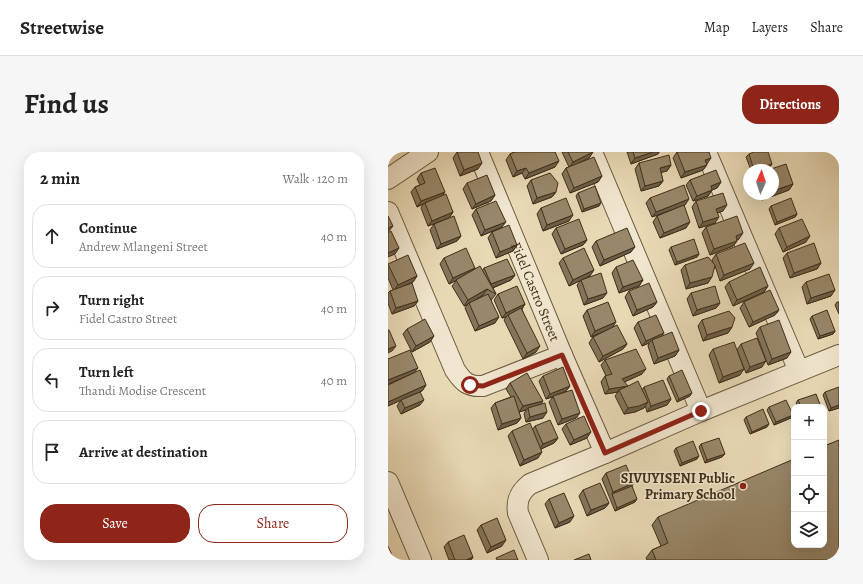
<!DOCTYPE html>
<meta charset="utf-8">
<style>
:root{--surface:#fff;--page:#f6f6f6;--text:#222;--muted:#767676;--line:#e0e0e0;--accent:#8f2418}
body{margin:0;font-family:Alegreya,serif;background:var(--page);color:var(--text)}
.controls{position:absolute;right:12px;bottom:12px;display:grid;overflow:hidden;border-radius:8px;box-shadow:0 4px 16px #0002}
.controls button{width:36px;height:36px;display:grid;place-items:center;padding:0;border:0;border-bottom:1px solid var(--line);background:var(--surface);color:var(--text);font:20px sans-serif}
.compass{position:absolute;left:355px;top:12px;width:36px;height:36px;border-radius:50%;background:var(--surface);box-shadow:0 4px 16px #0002;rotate:3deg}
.stop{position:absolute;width:12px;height:12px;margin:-9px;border:3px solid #8f2418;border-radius:50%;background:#fff}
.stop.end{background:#8f2418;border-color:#fff;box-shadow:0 1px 4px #0008}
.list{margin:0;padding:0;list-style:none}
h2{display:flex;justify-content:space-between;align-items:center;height:52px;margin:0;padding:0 16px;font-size:17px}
h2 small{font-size:13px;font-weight:400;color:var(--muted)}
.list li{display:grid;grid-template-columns:26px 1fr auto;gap:12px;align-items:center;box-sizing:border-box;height:64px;margin:0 8px 8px;padding:0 8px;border:1px solid var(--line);border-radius:16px}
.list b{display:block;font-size:15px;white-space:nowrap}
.list p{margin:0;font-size:13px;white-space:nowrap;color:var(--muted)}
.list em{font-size:13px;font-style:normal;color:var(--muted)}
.actions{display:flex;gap:8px;padding:12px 16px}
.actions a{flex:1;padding:9px 0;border:1px solid var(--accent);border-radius:16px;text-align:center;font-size:14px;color:var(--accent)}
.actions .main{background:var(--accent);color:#fff}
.icon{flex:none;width:22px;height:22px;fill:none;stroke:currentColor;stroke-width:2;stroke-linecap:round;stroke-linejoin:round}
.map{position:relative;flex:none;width:451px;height:408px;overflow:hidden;border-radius:16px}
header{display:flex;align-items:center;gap:24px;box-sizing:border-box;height:56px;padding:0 20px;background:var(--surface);border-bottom:1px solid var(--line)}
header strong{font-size:19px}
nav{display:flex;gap:22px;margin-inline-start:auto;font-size:14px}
.intro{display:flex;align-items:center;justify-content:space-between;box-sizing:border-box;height:96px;padding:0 24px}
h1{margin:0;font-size:28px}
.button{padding:10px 18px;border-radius:16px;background:var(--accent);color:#fff;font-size:14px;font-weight:700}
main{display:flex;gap:24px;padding:0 24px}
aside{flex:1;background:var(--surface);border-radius:16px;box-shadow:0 4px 16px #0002}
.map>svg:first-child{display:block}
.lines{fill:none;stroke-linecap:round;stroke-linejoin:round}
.minor-casing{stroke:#6b5a3f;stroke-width:22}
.minor{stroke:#f0e6cf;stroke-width:20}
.wall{fill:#83745b;stroke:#412f18}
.shaded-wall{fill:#6a5e4a;stroke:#412f18}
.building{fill:#98876a;stroke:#412f18}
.route{stroke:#8f2418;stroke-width:5}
.poi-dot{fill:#8f2418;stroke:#f0e6cf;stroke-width:1.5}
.labels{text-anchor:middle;stroke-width:3;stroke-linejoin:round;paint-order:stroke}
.street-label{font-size:14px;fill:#412f18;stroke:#f0e6cf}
.poi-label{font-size:14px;font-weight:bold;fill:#412f18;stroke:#f0e6cf;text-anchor:end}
</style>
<header>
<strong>Streetwise</strong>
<nav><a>Map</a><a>Layers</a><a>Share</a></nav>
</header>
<div class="intro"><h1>Find us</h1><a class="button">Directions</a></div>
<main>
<aside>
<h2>2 min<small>Walk · 120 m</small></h2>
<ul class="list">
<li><svg class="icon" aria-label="ahead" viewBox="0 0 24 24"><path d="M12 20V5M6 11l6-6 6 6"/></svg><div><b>Continue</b><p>Andrew Mlangeni Street</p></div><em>40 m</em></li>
<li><svg class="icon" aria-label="right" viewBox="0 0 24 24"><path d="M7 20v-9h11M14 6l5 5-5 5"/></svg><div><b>Turn right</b><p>Fidel Castro Street</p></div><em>40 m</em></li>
<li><svg class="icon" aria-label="left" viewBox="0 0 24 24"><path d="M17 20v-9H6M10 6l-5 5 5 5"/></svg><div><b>Turn left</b><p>Thandi Modise Crescent</p></div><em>40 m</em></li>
<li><svg class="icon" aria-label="arrive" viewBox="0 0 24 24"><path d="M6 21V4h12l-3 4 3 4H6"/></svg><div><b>Arrive at destination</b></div></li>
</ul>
<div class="actions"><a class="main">Save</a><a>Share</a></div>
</aside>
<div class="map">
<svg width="451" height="408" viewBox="0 0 451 408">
<rect width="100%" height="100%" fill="#e8d9b5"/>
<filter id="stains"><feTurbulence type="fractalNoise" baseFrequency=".005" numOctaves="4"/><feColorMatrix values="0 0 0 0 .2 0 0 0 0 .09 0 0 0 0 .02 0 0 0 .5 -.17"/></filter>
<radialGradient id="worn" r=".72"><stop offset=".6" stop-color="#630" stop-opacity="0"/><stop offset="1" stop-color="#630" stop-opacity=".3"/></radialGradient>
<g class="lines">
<defs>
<g id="minor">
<path id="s1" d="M 90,0 L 174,203 L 217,301"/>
<path d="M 204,0 L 313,259"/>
<path d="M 318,0 L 411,219"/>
<path d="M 0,27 L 40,0"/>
<path d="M 0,60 L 67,218 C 75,230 80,235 95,234 L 174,203"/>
<path d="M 0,330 L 33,408"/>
<path d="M 150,408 L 130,361 C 128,348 132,340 142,332 L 217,301 L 313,259 L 451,203"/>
</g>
</defs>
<use href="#minor" class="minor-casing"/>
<use href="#minor" class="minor"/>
</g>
<path class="wall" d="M 69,0 L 90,17 L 72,24 L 65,6 Z
M 126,0 L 167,0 L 167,15 L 137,27 L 134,21 L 125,25 L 118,8 L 122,2 Z
M 174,0 L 205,0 L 201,6 L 193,10 L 214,24 L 210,30 L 182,41 L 174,22 L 178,16 L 181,15 Z
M 239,0 L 271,0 L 270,2 L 243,12 Z
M 289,0 L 319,12 L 315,18 L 293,26 L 285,6 Z
M 361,2 L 382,15 L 373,18 L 363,18 L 358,5 Z
M 251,11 L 283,13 L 279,19 L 273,20 L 275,29 L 271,34 L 253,39 L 247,17 Z
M 33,21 L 54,44 L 65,60 L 61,66 L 40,74 L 33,56 L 35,52 L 29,55 L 23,40 L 27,35 L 32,33 L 29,27 Z
M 143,28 L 168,40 L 164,45 L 145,52 L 139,34 Z
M 302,28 L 333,30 L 329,36 L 324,38 L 320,44 L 305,49 L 298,33 Z
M 79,31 L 107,43 L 103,49 L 84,57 L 75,37 Z
M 405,32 L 401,38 L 374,48 L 372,42 L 385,42 Z
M 190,41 L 211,54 L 194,60 L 188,44 Z
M 262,46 L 297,53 L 296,53 L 298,76 L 272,86 L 265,70 L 269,64 L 290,55 L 264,65 L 258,51 Z
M 308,49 L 335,59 L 329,61 L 327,71 L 311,76 L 304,55 Z
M 383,54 L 409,62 L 407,65 L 387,73 L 381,57 Z
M 153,56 L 181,69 L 155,79 L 149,62 Z
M 88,57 L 114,75 L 93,84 L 84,63 Z
M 46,72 L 73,84 L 69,89 L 49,97 L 42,78 Z
M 318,75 L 351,87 L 349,88 L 349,89 L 345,94 L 322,103 L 314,81 Z
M 168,76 L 199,88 L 195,93 L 173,102 L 164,82 Z
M 391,76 L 418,90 L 395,100 L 387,82 Z
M 104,80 L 129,93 L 125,99 L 108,106 L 100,86 Z
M 208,89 L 243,100 L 212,114 L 204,95 Z
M 283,95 L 311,102 L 309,105 L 287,113 L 281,98 Z
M 399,101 L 433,111 L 429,117 L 402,126 L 395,106 Z
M 328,102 L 362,117 L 332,129 L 327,114 L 320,131 L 298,137 L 293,118 L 297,113 L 325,111 L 324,108 Z
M 56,106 L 87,116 L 85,118 L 94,119 L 96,116 L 127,123 L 123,128 L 105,136 L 108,142 L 104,147 L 103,147 L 107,171 L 87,179 L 77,156 L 79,153 L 76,154 L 64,134 L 69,128 L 61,132 L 52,112 Z
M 175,106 L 202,124 L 196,127 L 215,146 L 196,153 L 189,133 L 193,128 L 181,134 L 171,111 Z
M 0,112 L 29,124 L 25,130 L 17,134 L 30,149 L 26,154 L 4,162 L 0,151 L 0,141 L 2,139 L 5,138 L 0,126 Z
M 228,115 L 255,128 L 251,134 L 231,141 L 224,121 Z
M 341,130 L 380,134 L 376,140 L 345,154 L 337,135 Z
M 418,130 L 443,144 L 419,152 L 414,135 Z
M 241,139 L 269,150 L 265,155 L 245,164 L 237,145 Z
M 303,141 L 332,151 L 328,156 L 305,164 L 299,147 Z
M 110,142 L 137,152 L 134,157 L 148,200 L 135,207 L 116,168 L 118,165 L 114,166 L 106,148 Z
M 356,150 L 391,158 L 387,163 L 361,175 L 352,156 Z
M 449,150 L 451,150 L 451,162 L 447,153 Z
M 199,158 L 226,174 L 239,192 L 235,197 L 211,210 L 201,191 L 205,185 L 213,180 L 203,185 L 195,164 Z
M 424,164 L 447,179 L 445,182 L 430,187 L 422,167 Z
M 314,168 L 344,175 L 340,181 L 315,189 L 310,174 Z
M 250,170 L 274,184 L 291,198 L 287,204 L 266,212 L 260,194 L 261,191 L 254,194 L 246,176 Z
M 372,175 L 399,206 L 380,213 L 368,181 Z
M 19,177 L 42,190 L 24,200 L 15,182 Z
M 353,192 L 374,215 L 358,221 L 349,198 Z
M 325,197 L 352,223 L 331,231 L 321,203 Z
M 217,208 L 254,222 L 236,230 L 240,234 L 254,238 L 256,235 L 283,247 L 279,253 L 259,260 L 257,253 L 256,256 L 247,260 L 236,262 L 227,244 L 230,240 L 217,242 L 213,230 L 217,224 L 218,224 L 213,213 Z
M 26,221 L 38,233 L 34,239 L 29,241 L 32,253 L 13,262 L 9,254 L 13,248 L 0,254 L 0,233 Z
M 155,224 L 182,234 L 178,239 L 188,266 L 170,273 L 161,250 L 165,245 L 158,247 L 151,229 Z
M 281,224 L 302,244 L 289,250 L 279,227 Z
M 122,231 L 152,253 L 155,266 L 138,270 L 136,262 L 138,258 L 131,260 L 133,266 L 129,271 L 110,278 L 103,256 L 107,251 L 123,245 L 118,237 Z
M 437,240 L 451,256 L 441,259 L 435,243 Z
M 410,248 L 433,255 L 410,255 L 408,251 Z
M 381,255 L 403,266 L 386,273 L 379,258 Z
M 358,265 L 379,275 L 362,282 L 356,268 Z
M 178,272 L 199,286 L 182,293 L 174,277 Z
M 147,274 L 170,286 L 166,291 L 153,297 L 150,306 L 132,314 L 120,284 L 124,279 L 145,277 Z
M 313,292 L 337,302 L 334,305 L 317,311 L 311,295 Z
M 288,296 L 309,307 L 292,314 L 286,299 Z
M 218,321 L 244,334 L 247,350 L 227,359 L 214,327 Z
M 195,338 L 221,351 L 217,356 L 199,364 L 191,344 Z
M 161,347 L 182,370 L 167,376 L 157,352 Z
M 270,365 L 451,408 L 259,408 L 258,406 L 264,398 L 273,394 L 264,373 Z
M 93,373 L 114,394 L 99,401 L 89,378 Z
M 60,390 L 85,405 L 83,408 L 61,408 L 56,395 Z"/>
<path class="shaded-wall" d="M 205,0 L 201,6 L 181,16 L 185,10 Z
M 265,0 L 271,0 L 270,2 L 243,12 L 247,6 Z
M 323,6 L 319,12 L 313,14 L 317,8 Z
M 171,9 L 167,15 L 137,27 L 141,21 Z
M 94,11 L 90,17 L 72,24 L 76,18 Z
M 384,12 L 382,15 L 373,18 L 367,18 Z
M 283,13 L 279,19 L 268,22 L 272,16 Z
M 319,13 L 315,18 L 293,26 L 297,20 Z
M 138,16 L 134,21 L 125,25 L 129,19 Z
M 214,24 L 210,30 L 182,41 L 186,36 Z
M 275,29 L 271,34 L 253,39 L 257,34 Z
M 333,30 L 329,36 L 319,40 L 323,34 Z
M 405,32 L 401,38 L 374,48 L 378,42 L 385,42 L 385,39 Z
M 324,38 L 320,44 L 305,49 L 309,44 Z
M 57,40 L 53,46 L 37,51 L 29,55 L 33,49 Z
M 168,40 L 164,45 L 145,52 L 149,46 Z
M 107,43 L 103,49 L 84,57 L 88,52 Z
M 301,47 L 297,53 L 264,65 L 268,60 Z
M 213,51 L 211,54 L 194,60 L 196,57 Z
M 339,53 L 335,59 L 324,63 L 328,57 Z
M 65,60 L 61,66 L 40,74 L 44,69 Z
M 409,62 L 407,65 L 387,73 L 389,70 Z
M 185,63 L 181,69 L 155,79 L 159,73 Z
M 331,65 L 327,71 L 311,76 L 315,70 Z
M 118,70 L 114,75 L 93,84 L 97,78 Z
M 302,70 L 298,76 L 272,86 L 276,81 Z
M 5,74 L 1,79 L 0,80 L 0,76 Z
M 355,81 L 351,87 L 344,89 L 348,84 Z
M 73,84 L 69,89 L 49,97 L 53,92 Z
M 422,84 L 418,90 L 395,100 L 399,95 Z
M 199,88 L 195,93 L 173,102 L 177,97 Z
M 349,89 L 345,94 L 322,103 L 326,97 Z
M 129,93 L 125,99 L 108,106 L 112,100 Z
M 247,95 L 243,100 L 212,114 L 216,108 Z
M 11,96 L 7,102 L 0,105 L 0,101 Z
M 311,102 L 309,105 L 287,113 L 289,110 Z
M 366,111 L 362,117 L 332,129 L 336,123 Z
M 433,111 L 429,117 L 402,126 L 406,121 Z
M 87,116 L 83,121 L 61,132 L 65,126 Z
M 206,118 L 202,124 L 181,134 L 185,128 Z
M 127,123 L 123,128 L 99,138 L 103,132 Z
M 29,124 L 25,130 L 6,138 L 10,133 Z
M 324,125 L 320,131 L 298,137 L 302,131 Z
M 255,128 L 251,134 L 231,141 L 235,135 Z
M 380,134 L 376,140 L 345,154 L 349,148 Z
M 99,137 L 95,143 L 81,152 L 81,151 L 79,153 L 76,154 L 80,148 Z
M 447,138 L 443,144 L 419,152 L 423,146 Z
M 219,141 L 215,146 L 196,153 L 200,147 Z
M 30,149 L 26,154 L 4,162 L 8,156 Z
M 269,150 L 265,155 L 245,164 L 249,158 Z
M 332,151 L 328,156 L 305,164 L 309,158 Z
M 137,152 L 133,158 L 120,163 L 118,165 L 114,166 L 118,161 Z
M 391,158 L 387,163 L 361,175 L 365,170 Z
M 111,165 L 107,171 L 87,179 L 91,174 Z
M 228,170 L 224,176 L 203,185 L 207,179 Z
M 344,175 L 340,181 L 315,189 L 319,183 Z
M 447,179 L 445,182 L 430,187 L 432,184 Z
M 276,181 L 272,187 L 264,188 L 261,191 L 254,194 L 258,189 Z
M 46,184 L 42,190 L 24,200 L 28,194 Z
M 239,192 L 235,197 L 211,210 L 215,204 Z
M 8,194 L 4,199 L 0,201 L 0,197 Z
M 152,194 L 148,200 L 135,207 L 139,201 Z
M 291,198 L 287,204 L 266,212 L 270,206 Z
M 403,200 L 399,206 L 380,213 L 384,207 Z
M 378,209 L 374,215 L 358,221 L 362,215 Z
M 30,216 L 26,221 L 0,232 L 0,228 Z
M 258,217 L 254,222 L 230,233 L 234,227 Z
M 356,217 L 352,223 L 331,231 L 335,225 Z
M 38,233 L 34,239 L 0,254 L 0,250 Z
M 182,234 L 178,239 L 158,247 L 162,242 Z
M 240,234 L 231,238 L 230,240 L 217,242 L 221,237 Z
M 304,241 L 302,244 L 289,250 L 291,247 Z
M 283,247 L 279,253 L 259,260 L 263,254 Z
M 36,248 L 32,253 L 13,262 L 17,256 Z
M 155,249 L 151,255 L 140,256 L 138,258 L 131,260 L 135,254 Z
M 260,250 L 256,256 L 247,260 L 236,262 L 240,256 Z
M 451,253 L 451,256 L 441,259 L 443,256 Z
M 159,260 L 155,266 L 138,270 L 142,265 Z
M 192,261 L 188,266 L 170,273 L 174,267 Z
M 405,263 L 403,266 L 386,273 L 388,270 Z
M 133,266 L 129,271 L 110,278 L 114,272 Z
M 381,272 L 379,275 L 362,282 L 364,280 Z
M 203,280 L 199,286 L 182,293 L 186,288 Z
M 170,286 L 166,291 L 151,298 L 155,292 Z
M 154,300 L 150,306 L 132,314 L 136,308 Z
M 337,302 L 334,305 L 317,311 L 319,308 Z
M 311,304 L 309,307 L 292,314 L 294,311 Z
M 246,331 L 242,337 L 224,342 L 225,340 Z
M 249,347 L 247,350 L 227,359 L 229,356 Z
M 221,351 L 217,356 L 199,364 L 203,358 Z
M 186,364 L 182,370 L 167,376 L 171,371 Z
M 118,388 L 114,394 L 99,401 L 103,395 Z
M 85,405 L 83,408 L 78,408 Z"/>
<path class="building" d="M 69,0 L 90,0 L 94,11 L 76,18 Z
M 127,0 L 167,0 L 171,9 L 141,21 L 138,16 L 129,19 L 122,2 Z
M 180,0 L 205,0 L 185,10 Z
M 245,0 L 265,0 L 247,6 Z
M 289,0 L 321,0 L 323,6 L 317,8 L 319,13 L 297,20 Z
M 366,0 L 380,0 L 384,12 L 366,18 L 361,2 Z
M 281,3 L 283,13 L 272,16 L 275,29 L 257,34 L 251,11 Z
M 206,5 L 214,24 L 186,36 L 178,16 Z
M 398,12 L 405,32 L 385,39 L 385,18 L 380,18 Z
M 47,16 L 57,40 L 33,49 L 27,35 L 37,31 L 33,21 Z
M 328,18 L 333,30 L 323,34 L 324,38 L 309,44 L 302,28 Z
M 162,21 L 170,31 L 168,40 L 149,46 L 143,28 Z
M 99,23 L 107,43 L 88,52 L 79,31 Z
M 296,33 L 301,47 L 268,60 L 262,46 Z
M 207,34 L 213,51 L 196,57 L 190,41 Z
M 335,41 L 339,53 L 328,57 L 331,65 L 315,70 L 308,49 Z
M 58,42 L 65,60 L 44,69 L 37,51 Z
M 178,46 L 185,63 L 159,73 L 153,56 Z
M 403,46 L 409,62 L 389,70 L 383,54 Z
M 108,49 L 118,70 L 97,78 L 88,57 Z
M 296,53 L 302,70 L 276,81 L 269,64 Z
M 0,64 L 5,74 L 0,76 Z
M 66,64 L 73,84 L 53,92 L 46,72 Z
M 349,64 L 355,81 L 348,84 L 349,89 L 326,97 L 318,75 Z
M 191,67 L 199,88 L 177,97 L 168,76 Z
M 414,67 L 422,84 L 399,95 L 391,76 Z
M 121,73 L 129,93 L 112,100 L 104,80 Z
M 239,76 L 247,95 L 216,108 L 208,89 Z
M 3,79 L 11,96 L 0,101 L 0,81 Z
M 306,87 L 311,102 L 289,110 L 283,95 Z
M 357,91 L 366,111 L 336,123 L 328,102 Z
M 426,91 L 433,111 L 406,121 L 399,101 Z
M 78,96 L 87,116 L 65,126 L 56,106 Z
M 196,96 L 206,118 L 185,128 L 175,106 Z
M 20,103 L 29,124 L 10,133 L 0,112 Z
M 320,105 L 327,113 L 324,125 L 302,131 L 297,113 Z
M 119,107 L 127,123 L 103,132 L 96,116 Z
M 245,108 L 255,128 L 235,135 L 228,115 Z
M 92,114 L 108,142 L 99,137 L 80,148 L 68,128 Z
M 372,115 L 380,134 L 349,148 L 341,130 Z
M 213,121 L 219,141 L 200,147 L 193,128 Z
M 441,122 L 447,138 L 423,146 L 418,130 Z
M 24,131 L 30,149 L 8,156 L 2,139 Z
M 261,131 L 269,150 L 249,158 L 241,139 Z
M 129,134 L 137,152 L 118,161 L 110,142 Z
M 327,134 L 332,151 L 309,158 L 303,141 Z
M 382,138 L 391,158 L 365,170 L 356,150 Z
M 100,142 L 111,165 L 91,174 L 81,151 Z
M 220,150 L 228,170 L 207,179 L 199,158 Z
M 133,156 L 152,194 L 139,201 L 120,163 Z
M 439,158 L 447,179 L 432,184 L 424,164 Z
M 341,159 L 347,166 L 344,175 L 319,183 L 314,168 Z
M 268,163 L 276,181 L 258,189 L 250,170 Z
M 37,167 L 46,184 L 28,194 L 19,177 Z
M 391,168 L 403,200 L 384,207 L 372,175 Z
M 229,173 L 239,192 L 215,204 L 205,185 Z
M 0,178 L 1,178 L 8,194 L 0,197 Z
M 284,180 L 291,198 L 270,206 L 264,188 Z
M 369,186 L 378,209 L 362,215 L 353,192 Z
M 346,190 L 356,217 L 335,225 L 325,197 Z
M 248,197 L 258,217 L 234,227 L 240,234 L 250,229 L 260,250 L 251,254 L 240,256 L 231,238 L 240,234 L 221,237 L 217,224 L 224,222 L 217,208 Z
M 22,198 L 30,216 L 0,228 L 0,207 Z
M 175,215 L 182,234 L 162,242 L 155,224 Z
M 32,218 L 38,233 L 0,250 L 0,233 Z
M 294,218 L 304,241 L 291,247 L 281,224 Z
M 139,221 L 155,249 L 135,254 L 122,231 Z
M 275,228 L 283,247 L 263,254 L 256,235 Z
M 451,235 L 451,253 L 443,256 L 437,240 Z
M 184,238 L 192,261 L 174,267 L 165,244 Z
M 32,240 L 36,248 L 17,256 L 13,248 Z
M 428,242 L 433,255 L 413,255 L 410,248 Z
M 126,244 L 133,266 L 114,272 L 107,251 Z
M 398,248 L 405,263 L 388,270 L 381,255 Z
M 157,251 L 159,260 L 142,265 L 140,256 Z
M 375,257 L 381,272 L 364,280 L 358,265 Z
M 196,264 L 203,280 L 186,288 L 178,272 Z
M 162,268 L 170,286 L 155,292 L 147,274 Z
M 142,271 L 154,300 L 136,308 L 124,279 Z
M 331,286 L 337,302 L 319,308 L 313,292 Z
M 451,288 L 451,408 L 268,408 L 264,398 L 280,391 L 270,365 L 406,307 L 406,393 L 436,393 L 436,294 Z
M 305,289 L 311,304 L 294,311 L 288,296 Z
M 238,313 L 246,331 L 225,340 L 218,321 Z
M 212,331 L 221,351 L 203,358 L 195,338 Z
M 244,334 L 249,347 L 229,356 L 224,342 Z
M 176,341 L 186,364 L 171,371 L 161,347 Z
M 109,366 L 118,388 L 103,395 L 93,373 Z
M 76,383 L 85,405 L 78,408 L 67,408 L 60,390 Z
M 0,394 L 6,408 L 0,408 Z
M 126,398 L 130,408 L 109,408 L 108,406 Z
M 201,402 L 203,408 L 186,408 Z"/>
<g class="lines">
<path class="route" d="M 82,233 L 95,234 L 174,203 L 217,301 L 313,259"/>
</g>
<circle class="poi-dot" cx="355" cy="334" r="4"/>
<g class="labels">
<g class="street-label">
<text dy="5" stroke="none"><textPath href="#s1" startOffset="151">Fidel Castro Street</textPath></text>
</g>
<g class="poi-label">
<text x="347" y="331">SIVUYISENI Public<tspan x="347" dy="16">Primary School</tspan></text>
</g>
</g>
<rect width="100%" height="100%" filter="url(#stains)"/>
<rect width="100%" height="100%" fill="url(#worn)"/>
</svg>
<div class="controls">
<button>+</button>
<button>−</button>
<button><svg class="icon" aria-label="locate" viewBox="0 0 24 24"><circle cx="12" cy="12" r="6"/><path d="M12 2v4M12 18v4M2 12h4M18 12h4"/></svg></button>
<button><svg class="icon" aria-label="layers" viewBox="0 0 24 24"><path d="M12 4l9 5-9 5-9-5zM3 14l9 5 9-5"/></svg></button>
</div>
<svg class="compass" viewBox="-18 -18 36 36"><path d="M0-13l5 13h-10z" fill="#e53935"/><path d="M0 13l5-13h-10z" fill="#767676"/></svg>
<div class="stop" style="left:82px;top:233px"></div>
<div class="stop end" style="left:313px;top:259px"></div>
</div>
</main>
